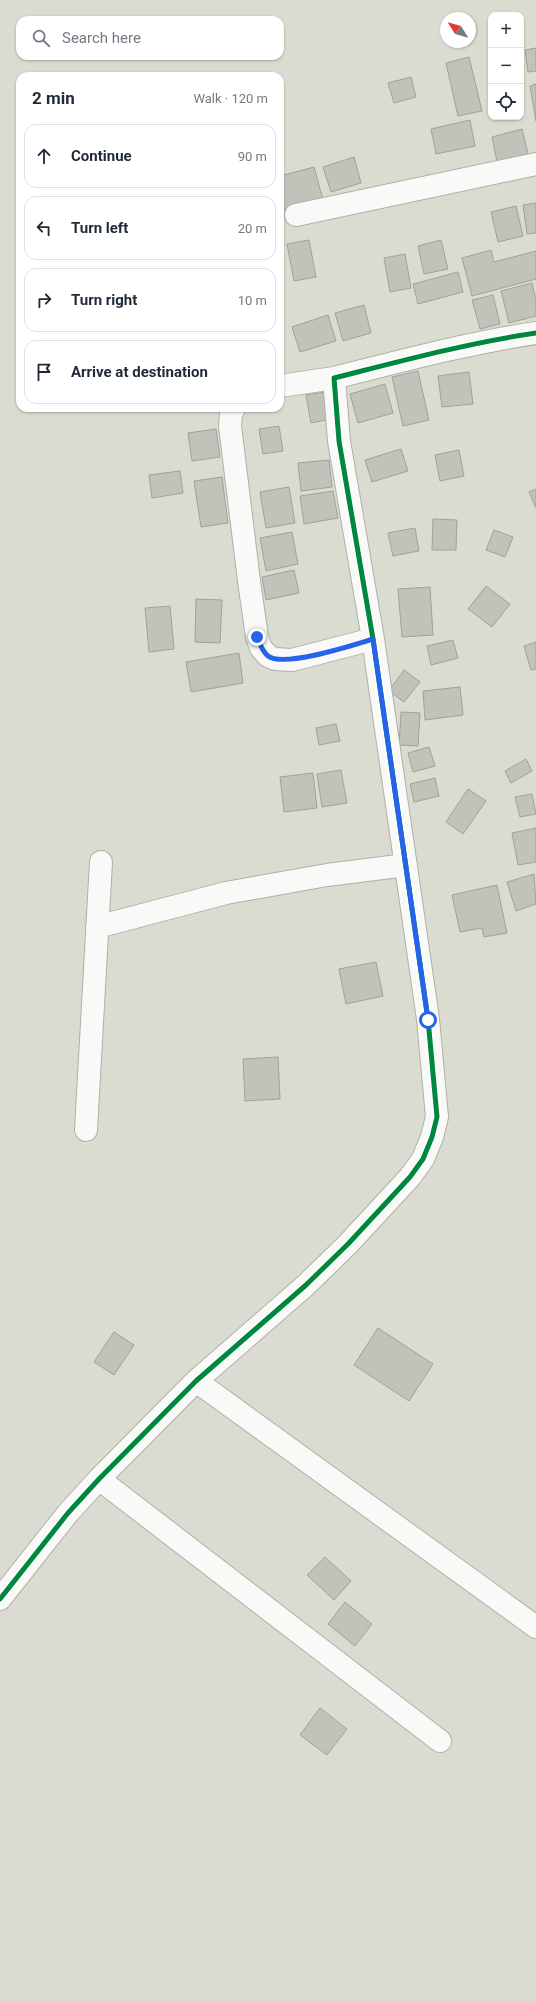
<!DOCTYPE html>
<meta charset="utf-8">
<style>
:root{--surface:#fff;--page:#f2f2f3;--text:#1f2937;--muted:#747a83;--line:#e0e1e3}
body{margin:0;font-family:Roboto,sans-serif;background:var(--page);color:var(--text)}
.controls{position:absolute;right:12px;top:12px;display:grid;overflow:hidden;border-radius:8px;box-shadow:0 1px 3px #0004}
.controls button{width:36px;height:36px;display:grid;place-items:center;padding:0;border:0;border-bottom:1px solid var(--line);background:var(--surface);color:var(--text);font:20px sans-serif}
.compass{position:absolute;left:440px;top:12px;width:36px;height:36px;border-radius:50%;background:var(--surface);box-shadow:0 1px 3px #0004;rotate:307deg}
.stop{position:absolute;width:12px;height:12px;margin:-9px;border:3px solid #2563eb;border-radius:50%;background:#fff}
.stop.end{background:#2563eb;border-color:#fff;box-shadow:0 1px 4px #0008}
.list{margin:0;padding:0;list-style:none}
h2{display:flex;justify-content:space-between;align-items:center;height:52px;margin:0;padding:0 16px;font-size:17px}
h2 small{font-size:13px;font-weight:400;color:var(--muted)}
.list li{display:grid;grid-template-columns:26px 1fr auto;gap:12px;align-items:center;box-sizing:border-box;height:64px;margin:0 8px 8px;padding:0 8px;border:1px solid var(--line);border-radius:12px}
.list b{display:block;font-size:15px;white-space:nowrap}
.list em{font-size:13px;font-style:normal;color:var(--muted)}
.icon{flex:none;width:22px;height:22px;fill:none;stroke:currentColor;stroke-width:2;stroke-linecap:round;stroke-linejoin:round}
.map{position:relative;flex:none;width:536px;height:2001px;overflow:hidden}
.search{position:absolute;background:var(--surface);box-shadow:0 1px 3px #0004;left:16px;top:16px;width:268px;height:44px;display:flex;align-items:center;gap:10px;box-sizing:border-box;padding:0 14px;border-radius:12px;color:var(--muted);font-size:15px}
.panel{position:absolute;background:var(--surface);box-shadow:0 1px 3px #0004;left:16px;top:72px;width:268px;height:340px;border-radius:12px}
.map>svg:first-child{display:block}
.building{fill:#c1c3ba;stroke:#a0a299}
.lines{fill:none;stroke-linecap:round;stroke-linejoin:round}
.street-casing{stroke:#afb0a7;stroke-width:24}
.street{stroke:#f9faf8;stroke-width:22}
.cycleway-casing{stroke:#fff;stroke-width:8}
.cycleway{stroke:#00873e;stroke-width:5}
.route{stroke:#2563eb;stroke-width:5}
</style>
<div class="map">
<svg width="536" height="2001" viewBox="0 0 536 2001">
<rect width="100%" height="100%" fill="#dadcd1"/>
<path class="building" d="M 536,48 L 536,71 L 528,72 L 525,50 Z
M 469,57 L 482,111 L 458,116 L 446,63 Z
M 411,77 L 416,97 L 394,103 L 388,83 Z
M 536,84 L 536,121 L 530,86 Z
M 470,120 L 475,146 L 436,154 L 431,129 Z
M 522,129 L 528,154 L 497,162 L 492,137 Z
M 354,157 L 361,183 L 331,192 L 323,167 Z
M 314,167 L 323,200 L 280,211 L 280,176 Z
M 536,203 L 536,233 L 527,234 L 523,205 Z
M 516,206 L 523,236 L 498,242 L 491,212 Z
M 309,240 L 316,277 L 294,281 L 287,244 Z
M 441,240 L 448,269 L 424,274 L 418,246 Z
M 491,250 L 494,262 L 536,251 L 536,279 L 472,296 L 462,258 Z
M 405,254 L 411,288 L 390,292 L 384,258 Z
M 458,272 L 463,292 L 418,304 L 413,284 Z
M 532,283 L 536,300 L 536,316 L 509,323 L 501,291 Z
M 493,295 L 500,324 L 480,329 L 472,300 Z
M 364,305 L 371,333 L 343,341 L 335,313 Z
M 328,315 L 336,341 L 300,352 L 292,327 Z
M 418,371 L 429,420 L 403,426 L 392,377 Z
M 469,372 L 473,404 L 442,407 L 438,376 Z
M 385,384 L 393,413 L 358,423 L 350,394 Z
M 325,392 L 330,419 L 311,423 L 306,395 Z
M 279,426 L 283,451 L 263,454 L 259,429 Z
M 216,429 L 220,457 L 192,461 L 188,433 Z
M 401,449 L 408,471 L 372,482 L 365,460 Z
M 459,450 L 464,476 L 440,481 L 435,455 Z
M 329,460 L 332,487 L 301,491 L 298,463 Z
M 180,471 L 183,493 L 152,498 L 149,475 Z
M 222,477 L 228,523 L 201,527 L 194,481 Z
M 289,487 L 295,523 L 266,528 L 260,492 Z
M 536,489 L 536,508 L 529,492 Z
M 333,491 L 338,518 L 304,524 L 300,496 Z
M 433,519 L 457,520 L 456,550 L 432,550 Z
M 415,528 L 419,551 L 393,556 L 388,533 Z
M 494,530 L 513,537 L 505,557 L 486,550 Z
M 292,532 L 298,564 L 266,571 L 260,538 Z
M 294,570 L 299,593 L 266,600 L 262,577 Z
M 486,586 L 510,604 L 492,627 L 468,609 Z
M 430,587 L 433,635 L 402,637 L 398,589 Z
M 196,599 L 222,600 L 220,643 L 195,642 Z
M 170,606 L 174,649 L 149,652 L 145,608 Z
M 453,640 L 458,658 L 431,665 L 427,646 Z
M 536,642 L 536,669 L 531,670 L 524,646 Z
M 239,653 L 243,683 L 191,692 L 186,662 Z
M 404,670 L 420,682 L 404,702 L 389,691 Z
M 460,687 L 463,715 L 425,720 L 423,691 Z
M 401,712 L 420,713 L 418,746 L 399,745 Z
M 336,724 L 340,741 L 319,745 L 316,728 Z
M 429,747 L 435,766 L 413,772 L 408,753 Z
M 526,759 L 532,771 L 511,783 L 505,771 Z
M 341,770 L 347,803 L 322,807 L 317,774 Z
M 313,773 L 317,808 L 284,812 L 280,777 Z
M 435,778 L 439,796 L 414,802 L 410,784 Z
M 468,789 L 486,801 L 463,834 L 446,822 Z
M 532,794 L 536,814 L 520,817 L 515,797 Z
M 536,828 L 536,862 L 518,865 L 512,833 Z
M 534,874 L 536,904 L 516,911 L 507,882 Z
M 497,885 L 507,933 L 484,937 L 482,928 L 460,932 L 452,895 Z
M 376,962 L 383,996 L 346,1004 L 339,969 Z
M 278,1057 L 280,1099 L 245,1101 L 243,1059 Z
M 378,1328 L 433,1364 L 409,1401 L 354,1365 Z
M 114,1332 L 134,1345 L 114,1375 L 94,1362 Z
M 325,1557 L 351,1581 L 334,1600 L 307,1575 Z
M 345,1602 L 372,1624 L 355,1646 L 328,1624 Z
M 320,1708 L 347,1729 L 327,1755 L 300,1735 Z"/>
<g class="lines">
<defs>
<path id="street" d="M 296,215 L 536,164
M 280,386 L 334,378
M 234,408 L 231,414 L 230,426 L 249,581 L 257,637 L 261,648 L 268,656 L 275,659 L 292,660 L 373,639
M 97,927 L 226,893 L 327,875 L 406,865
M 86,1130 L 101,862
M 196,1381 L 536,1627
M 99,1479 L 440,1741
M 0,1599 L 68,1513 L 99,1479 L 196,1381 L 306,1285 L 348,1244 L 410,1177 L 423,1159 L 432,1137 L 437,1117 L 428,1019 L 373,639 L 339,441 L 334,378 C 401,361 468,343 536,333"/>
</defs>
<use href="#street" class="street-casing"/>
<use href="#street" class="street"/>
<defs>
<path id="cycleway" d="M 0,1599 L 68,1513 L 99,1479 L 196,1381 L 306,1285 L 348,1244 L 410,1177 L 423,1159 L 432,1137 L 437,1117 L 428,1019 L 373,639 L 339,441 L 334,378 C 401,361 468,343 536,333"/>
</defs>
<use href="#cycleway" class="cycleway-casing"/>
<use href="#cycleway" class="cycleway"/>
</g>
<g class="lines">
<path class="route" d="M 257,637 C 260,644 262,651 268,656 C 284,668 353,645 373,639 L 428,1020"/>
</g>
</svg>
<div class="controls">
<button>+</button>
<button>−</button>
<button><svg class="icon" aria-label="locate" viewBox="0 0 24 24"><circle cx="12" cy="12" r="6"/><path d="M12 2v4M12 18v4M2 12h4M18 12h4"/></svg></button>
</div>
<svg class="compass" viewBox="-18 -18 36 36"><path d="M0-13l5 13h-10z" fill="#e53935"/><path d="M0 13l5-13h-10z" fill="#747a83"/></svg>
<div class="stop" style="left:428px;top:1020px"></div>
<div class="stop end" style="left:257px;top:637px"></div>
<div class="search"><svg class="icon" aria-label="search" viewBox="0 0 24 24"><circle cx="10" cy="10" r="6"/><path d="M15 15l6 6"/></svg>Search here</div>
<section class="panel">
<h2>2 min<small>Walk · 120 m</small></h2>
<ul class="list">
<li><svg class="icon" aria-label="ahead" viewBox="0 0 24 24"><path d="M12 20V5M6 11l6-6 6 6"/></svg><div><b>Continue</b></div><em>90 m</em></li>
<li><svg class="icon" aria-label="left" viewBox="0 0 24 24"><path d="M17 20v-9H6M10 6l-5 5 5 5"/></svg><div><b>Turn left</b></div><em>20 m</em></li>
<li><svg class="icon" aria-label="right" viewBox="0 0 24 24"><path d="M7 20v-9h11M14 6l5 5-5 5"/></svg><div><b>Turn right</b></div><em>10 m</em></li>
<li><svg class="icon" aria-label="arrive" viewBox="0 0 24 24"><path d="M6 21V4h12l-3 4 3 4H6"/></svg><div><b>Arrive at destination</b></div></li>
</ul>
</section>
</div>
